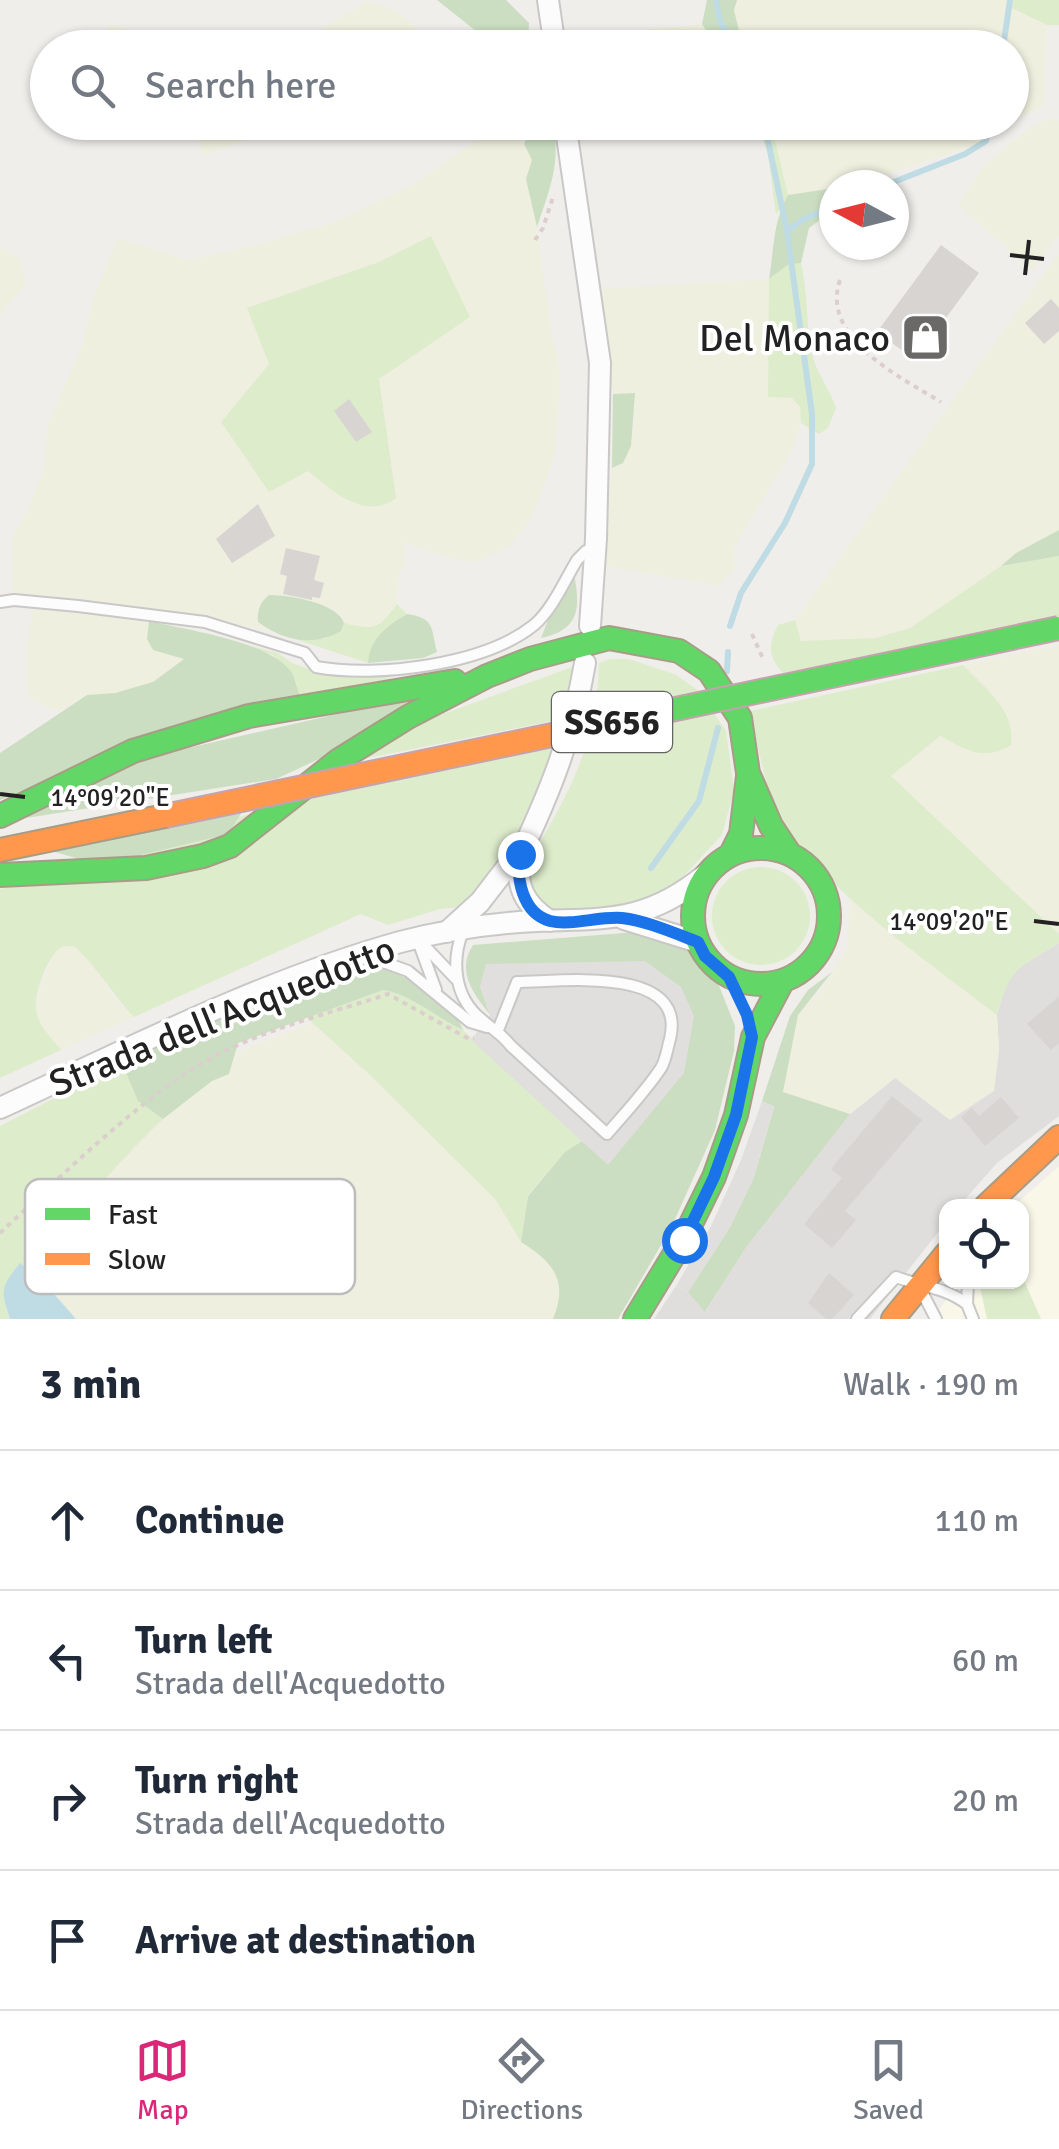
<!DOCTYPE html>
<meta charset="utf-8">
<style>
:root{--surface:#fff;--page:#f2f2f3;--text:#1f2937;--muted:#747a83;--line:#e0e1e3;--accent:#db2777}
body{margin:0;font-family:Signika,sans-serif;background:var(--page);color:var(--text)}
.controls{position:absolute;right:30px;bottom:30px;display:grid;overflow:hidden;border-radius:20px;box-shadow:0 2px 8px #0004}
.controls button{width:90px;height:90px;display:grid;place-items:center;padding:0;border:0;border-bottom:2px solid var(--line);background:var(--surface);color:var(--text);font:50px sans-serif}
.compass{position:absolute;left:819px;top:170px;width:90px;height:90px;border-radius:50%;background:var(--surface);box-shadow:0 2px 8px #0004;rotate:277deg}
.stop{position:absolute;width:30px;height:30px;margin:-22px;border:8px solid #1a73e8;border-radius:50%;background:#fff}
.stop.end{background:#1a73e8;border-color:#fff;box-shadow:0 2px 10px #0008}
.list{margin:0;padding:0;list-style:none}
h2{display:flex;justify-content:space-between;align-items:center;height:130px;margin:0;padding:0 40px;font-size:42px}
h2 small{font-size:32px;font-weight:400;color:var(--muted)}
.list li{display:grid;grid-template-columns:65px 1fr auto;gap:30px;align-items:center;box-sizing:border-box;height:140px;padding:0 40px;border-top:2px solid var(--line)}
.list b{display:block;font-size:38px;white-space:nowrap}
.list p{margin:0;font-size:32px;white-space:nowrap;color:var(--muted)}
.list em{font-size:32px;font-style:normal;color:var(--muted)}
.icon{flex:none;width:55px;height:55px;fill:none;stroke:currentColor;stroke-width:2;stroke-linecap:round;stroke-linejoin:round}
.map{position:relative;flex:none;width:1059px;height:1319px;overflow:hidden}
.search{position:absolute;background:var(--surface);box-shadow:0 2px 8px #0004;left:30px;right:30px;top:30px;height:110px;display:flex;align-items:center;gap:25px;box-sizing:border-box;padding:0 35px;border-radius:55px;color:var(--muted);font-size:38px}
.sheet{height:690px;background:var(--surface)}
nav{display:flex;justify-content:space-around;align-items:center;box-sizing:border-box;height:140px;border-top:2px solid var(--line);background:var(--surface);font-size:28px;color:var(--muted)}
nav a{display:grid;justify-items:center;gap:5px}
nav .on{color:var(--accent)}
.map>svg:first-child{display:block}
.residential{fill:#dfdedc}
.education{fill:#f8f7e8}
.farmland{fill:#efefdf;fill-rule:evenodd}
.grass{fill:#ddeccb}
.forest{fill:#cbdec1}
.parking{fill:#e0dfde}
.water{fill:#bfdbe3}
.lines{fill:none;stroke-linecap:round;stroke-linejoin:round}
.stream{stroke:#bfdbe3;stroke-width:6}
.building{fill:#d7d4d2}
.lane-casing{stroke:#c9c8c7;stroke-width:14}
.street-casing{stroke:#c9c8c7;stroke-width:24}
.fast-casing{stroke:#a79c86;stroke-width:26}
.slow-casing{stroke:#a79c86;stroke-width:26}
.path{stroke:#dccecd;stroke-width:4;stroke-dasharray:5 5;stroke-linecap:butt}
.lane{stroke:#fdfcfc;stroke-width:10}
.street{stroke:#fdfcfc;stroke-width:20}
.fast{stroke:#63d668;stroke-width:22}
.slow{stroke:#ff974d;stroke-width:22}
.fast-bridge-casing{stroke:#c5a2ac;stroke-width:26;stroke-linecap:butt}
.slow-bridge-casing{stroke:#c5a2ac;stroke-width:26;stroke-linecap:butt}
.fast-bridge{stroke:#63d668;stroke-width:22}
.slow-bridge{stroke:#ff974d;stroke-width:22}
.route{stroke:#1a73e8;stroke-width:12}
.ticks{fill:none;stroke:#222;stroke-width:4}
.labels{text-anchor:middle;stroke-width:8;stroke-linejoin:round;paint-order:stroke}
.shield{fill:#fff;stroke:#646464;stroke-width:2.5}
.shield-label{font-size:35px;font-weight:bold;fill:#222}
.poi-label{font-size:38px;fill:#222;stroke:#fff;text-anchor:end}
.street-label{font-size:38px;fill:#222;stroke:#fff}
.key{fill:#fff;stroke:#bdbdbd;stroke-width:2.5}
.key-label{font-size:28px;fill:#222}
.ticks-label{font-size:25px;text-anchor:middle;fill:#222;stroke:#fff;stroke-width:8;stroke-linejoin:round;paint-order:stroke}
</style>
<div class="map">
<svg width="1059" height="1319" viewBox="0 0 1059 1319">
<rect width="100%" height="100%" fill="#f0eeeb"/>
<path class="residential" d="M 1059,943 L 1059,1116 L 997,1163 L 959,1206 L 946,1206 L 946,1222 L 870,1319 L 654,1319 L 676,1286 L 688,1292 L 706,1311 L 745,1249 L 850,1114 L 895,1078 L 999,1051 L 997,1015 L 1007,979 L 1023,965 Z"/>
<path class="education" d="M 1059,1166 L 1059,1319 L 933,1319 L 958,1282 L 1022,1282 L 1022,1206 L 1014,1206 Z"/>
<path class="farmland" d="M 732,0 L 1007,0 L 999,48 L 743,47 Z
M 367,1 L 385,6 L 407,18 L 427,41 L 422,47 L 315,47 L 324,28 Z
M 1012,8 L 1047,25 L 1044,106 L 1012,120 L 1012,48 L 1005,48 Z
M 109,24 L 190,47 L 102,47 Z
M 702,24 L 717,47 L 564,47 L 563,38 Z
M 1046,119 L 1059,120 L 1059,235 L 1032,271 L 958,205 L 985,164 L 1030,128 Z
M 180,123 L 197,123 L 197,127 L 213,123 L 292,123 L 202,156 L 196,127 Z
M 501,123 L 507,123 L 524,144 L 532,160 L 526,179 L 536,221 L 551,331 L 559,364 L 559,406 L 554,457 L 533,516 L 509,547 L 476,562 L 448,558 L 404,542 L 405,567 L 399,575 L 397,604 L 384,622 L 370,629 L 344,623 L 341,614 L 334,609 L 321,606 L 258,622 L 272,632 L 189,613 L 185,619 L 13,597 L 12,539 L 30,505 L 44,468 L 48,423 L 82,345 L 92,302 L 117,238 L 188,260 L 249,247 L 336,221 L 414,184 ZM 431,236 L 379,379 L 396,498 L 377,508 L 354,504 L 308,471 L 270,491 L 221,422 L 269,364 L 248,308 L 379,262 Z
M 771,123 L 988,123 L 985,142 L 859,183 L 788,195 Z
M 0,247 L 20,259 L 26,284 L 0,315 Z
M 1059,253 L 1059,530 L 1016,553 L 987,577 L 910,628 L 876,638 L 800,641 L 795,620 Z
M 769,279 L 768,396 L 792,398 L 800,406 L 801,423 L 792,450 L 735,546 L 734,568 L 720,586 L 604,566 L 612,468 L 623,463 L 634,425 L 635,393 L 613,394 L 597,289 Z
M 33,608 L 149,621 L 147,639 L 185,658 L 153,682 L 115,693 L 87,695 L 58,712 L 28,698 L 26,654 Z
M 1059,645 L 1059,934 L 891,776 L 941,736 L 970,752 L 963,665 Z
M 850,899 L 997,1015 L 999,1051 L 994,1091 L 950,1120 L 895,1078 L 850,1114 L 782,1093 L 798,1014 L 822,989 L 847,949 Z
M 64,946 L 75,946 L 97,967 L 109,991 L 134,1017 L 61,1050 L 41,1025 L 35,1006 L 49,964 L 56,951 Z
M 312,1023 L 371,1076 L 495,1199 L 521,1242 L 545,1257 L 559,1277 L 558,1308 L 553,1319 L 76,1319 L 35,1276 L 59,1234 L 87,1196 L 163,1119 L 212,1081 L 229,1074 L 235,1053 Z"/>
<path class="grass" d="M 1013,0 L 1059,0 L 1059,25 L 1047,25 L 1012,8 Z
M 757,123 L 771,123 L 788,195 L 776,215 L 768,154 Z
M 431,236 L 470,317 L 379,379 L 396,498 C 365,522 332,490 308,471 L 269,492 L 221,422 L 269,364 L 247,308 L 379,262 Z
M 801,263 C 808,292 806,321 811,350 C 815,371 829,387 836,408 L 828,428 L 819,434 L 801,423 L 800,407 L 792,398 L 768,397 L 769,279 L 789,264 Z
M 1059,556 L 1059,617 L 783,673 C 768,657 768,644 778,625 L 795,620 L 801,641 L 876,638 L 910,628 L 1001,566 Z
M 397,604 L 407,614 C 389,624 371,642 368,663 L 295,639 L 324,639 L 341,631 L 344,623 C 374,630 378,630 397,604 Z
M 232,641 L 278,653 L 292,663 L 318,672 L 394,678 L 300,696 L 273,655 Z
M 610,659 L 629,659 L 676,675 L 699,691 L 726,731 L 734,790 L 722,835 L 664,897 L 612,910 L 547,910 L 534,903 L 526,866 C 568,795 597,747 599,663 Z
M 963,665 C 985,688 1016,711 1011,745 C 983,762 966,750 940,736 L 891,776 L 1059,934 L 1059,943 C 1017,969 1011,966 997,1015 C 933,965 799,874 772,800 C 762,772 757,740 750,711 Z
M 575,666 L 573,687 L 562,719 L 338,764 L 443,714 Z
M 556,743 C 530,817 514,850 460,907 L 440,909 L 388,925 L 361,914 L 134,1017 C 112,994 98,968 75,947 C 68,946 65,945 59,949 C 47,958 34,994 36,1009 C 38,1026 51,1037 61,1050 L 0,1078 L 0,889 L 295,800 Z
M712 916a49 49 0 1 1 98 0a49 49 0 1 1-98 0Z
M 383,990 C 411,994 436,1018 463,1030 L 582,1141 L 565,1152 L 528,1195 L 521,1242 L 495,1199 L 371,1076 L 305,1016 Z
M 122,1063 L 138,1101 L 163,1119 C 112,1169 71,1213 35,1276 L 20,1264 C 3,1284 0,1294 10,1319 L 0,1319 L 0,1126 Z
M 1022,1276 L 1041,1319 L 987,1319 L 979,1282 L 1022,1282 Z"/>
<path class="forest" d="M 437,0 L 506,0 L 529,23 L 528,41 L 533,47 L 496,47 Z
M 707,0 L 737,0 L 734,10 L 743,47 L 717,47 L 702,24 Z
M 534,123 L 553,123 C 561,164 550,188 537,227 L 526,179 L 532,160 L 524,144 Z
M 834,188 L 834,210 L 809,228 L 801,263 L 789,264 L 769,279 C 774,250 773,220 788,195 Z
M 635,393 L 631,446 L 623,463 L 612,468 L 613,394 Z
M 1059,530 L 1059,556 L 1001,566 L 1016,553 Z
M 574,574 C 581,609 579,630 541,638 L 557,597 Z
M 269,595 C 289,595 338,603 344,623 L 341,631 C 313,647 284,641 258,622 C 257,611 260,602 269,595 Z
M 407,614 C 435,618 431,628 437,652 L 423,658 L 368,663 C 370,638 387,626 407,614 Z
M 149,621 C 185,630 271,641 292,673 C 295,680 297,689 300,696 L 0,800 L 0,753 L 87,695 L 115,693 L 153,682 L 184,659 L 153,650 L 147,639 Z
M 438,691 L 358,741 L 276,779 L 26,818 L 122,763 Z
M 244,809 L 228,834 L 100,865 L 48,850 Z
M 636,932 L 680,944 L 696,954 L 714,973 L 735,1026 L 734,1051 L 715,1130 L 671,1228 L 618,1319 L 553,1319 C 569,1280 553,1262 521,1242 L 528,1196 L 565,1152 L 582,1141 L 609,1164 L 480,986 L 490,1015 C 473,993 456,972 473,945 Z
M 362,963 C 395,968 451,997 463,1030 C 436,1018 411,994 383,990 L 238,1043 L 229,1074 L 212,1081 L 163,1119 L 138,1101 L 122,1063 L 216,1019 Z
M 832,972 L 798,1015 L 783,1092 L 850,1114 L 745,1249 L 705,1312 L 688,1292 L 730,1227 L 754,1177 L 774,1107 L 762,1101 L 790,1016 L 808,990 Z"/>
<path class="parking" d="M 645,961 L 681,987 L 694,1016 L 684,1073 L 608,1165 L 471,1040 L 490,1015 L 480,986 L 486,964 Z
M 762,1101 L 774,1106 L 754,1177 L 730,1227 L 688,1292 L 676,1286 L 711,1226 L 741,1160 Z"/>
<path class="water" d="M 20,1263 L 47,1286 L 76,1319 L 10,1319 C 0,1290 1,1287 20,1263 Z"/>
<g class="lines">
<path class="stream" d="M 716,0 L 720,21 L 735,48
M 1003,48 L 1010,0
M 886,185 L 965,154 L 986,141 L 990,122
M 787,231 L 804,219 L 834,206
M 730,626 L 741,593 L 785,523 L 812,464 L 812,414 L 787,231 L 764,122
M 727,671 L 728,652
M 651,868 L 699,801 L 718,728"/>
</g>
<path class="building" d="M 941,245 L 979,273 L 915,360 L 877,332 Z
M 1051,299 L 1059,308 L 1059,331 L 1044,344 L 1025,323 Z
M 349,399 L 372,432 L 356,442 L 334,411 Z
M 258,504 L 275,536 L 232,563 L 216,539 Z
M 286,548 L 320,556 L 314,580 L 324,583 L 320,598 L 312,597 L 312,600 L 283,594 L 287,576 L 280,574 Z
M 1059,996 L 1059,1043 L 1051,1050 L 1027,1024 Z
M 892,1096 L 922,1120 L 845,1211 L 856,1220 L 832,1248 L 804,1224 L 842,1178 L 831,1169 Z
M 1001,1097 L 1019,1118 L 985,1146 L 961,1117 L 972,1108 L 979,1116 Z
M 829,1273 L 854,1295 L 832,1319 L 826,1319 L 808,1303 Z"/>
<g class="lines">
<defs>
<path id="lane" d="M 0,602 L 14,600 L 78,606 L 205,622 L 305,653 L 316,667 C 377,678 484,665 534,625 C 552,610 565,580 577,560 L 586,551 L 594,549
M 463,931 C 451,961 454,997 481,1019 C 492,1029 502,1034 511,1046 L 607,1134 C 625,1113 645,1092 661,1068 C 666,1060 667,1049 670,1039 C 688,964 560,982 517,982 L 498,1030
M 417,938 L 456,979
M 418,941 L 436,990
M 367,956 L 408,971 L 470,1022 L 487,1027
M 968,1282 L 967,1304 L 973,1319
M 922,1292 L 936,1319
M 857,1319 L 896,1277 C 922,1287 945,1287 967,1304"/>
<path id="street" d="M 548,0 L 555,48
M 565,122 L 600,363 L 596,539 L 590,626
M 624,919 L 698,942
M 550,921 C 524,905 515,885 520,855 C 551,790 573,734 585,663
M 447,932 L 480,902 L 520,850
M 0,1108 C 130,1048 261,981 400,942 C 438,932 479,925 519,922 C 596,917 641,928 705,875"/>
<path id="fast" d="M 0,816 L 133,751 L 249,716 L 455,681
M693 916a68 68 0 1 1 136 0a68 68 0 1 1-136 0Z
M 731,854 L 741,834 L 748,776
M 0,875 L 146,868 L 203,856 L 230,846 L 339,760 L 408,717 L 487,676 L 530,659 L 609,638 L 679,651 L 709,671 L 740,718 L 748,773 L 771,826 L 789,853
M 635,1319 L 683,1240 L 714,1177 L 736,1115 L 753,1037 L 782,982"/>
<path id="slow" d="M 0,850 L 165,816
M 986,1206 L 1059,1137
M 893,1319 L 946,1254"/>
</defs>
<use href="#lane" class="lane-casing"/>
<use href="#street" class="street-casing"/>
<use href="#fast" class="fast-casing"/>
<use href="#slow" class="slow-casing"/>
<path class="path" d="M 535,240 L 543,228 L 554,194
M 840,280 C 820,338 900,377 941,402
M 752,634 L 764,661
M 0,1233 C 58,1179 122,1116 188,1072 C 246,1033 322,1016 388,994 L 469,1039 L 474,1038"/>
<use href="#lane" class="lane"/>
<use href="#street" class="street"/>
<use href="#fast" class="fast"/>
<use href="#slow" class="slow"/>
<defs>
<path id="fast-bridge" d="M 652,714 L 1059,628"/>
<path id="slow-bridge" d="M 165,816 L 652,714"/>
</defs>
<use href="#fast-bridge" class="fast-bridge-casing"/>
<use href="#slow-bridge" class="slow-bridge-casing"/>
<use href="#fast-bridge" class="fast-bridge"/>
<use href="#slow-bridge" class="slow-bridge"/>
</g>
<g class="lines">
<path class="route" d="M 520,854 C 516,878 522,913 550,921 C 572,926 599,916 622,918 C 647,921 674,933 698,942 L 705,956 L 729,977 L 747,1015 L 752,1037 L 736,1115 L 714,1177 L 684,1240"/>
</g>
<path class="ticks" d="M 1010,255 L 1044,259M 1025,275 L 1029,240M 0,794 L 25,797M 1034,921 L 1059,924"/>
<defs>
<symbol id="shop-square" viewBox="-11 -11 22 22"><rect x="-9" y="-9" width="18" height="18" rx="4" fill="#6a6968" stroke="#fff"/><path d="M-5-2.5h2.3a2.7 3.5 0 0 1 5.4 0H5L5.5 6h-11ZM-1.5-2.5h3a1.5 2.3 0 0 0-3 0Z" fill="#fff"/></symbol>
</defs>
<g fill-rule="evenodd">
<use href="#shop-square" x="898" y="310" width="55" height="55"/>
</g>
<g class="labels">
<rect class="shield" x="552" y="692" width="120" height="60" rx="8"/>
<g class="shield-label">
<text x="612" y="734">SS656</text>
</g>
<g class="poi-label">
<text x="890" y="351">Del Monaco</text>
</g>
<g class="street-label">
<text transform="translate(222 1016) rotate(-22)" y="13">Strada dell'Acquedotto</text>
</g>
</g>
<rect x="25" y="1179" width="330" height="115" rx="15" class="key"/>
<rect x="45" y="1208" width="45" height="12" fill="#63d668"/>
<rect x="45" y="1253" width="45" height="12" fill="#ff974d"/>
<g class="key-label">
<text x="108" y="1224">Fast</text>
<text x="108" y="1269">Slow</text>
</g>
<g class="ticks-label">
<text x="110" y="806">14°09'20"E</text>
<text x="949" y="930">14°09'20"E</text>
</g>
</svg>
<div class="controls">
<button><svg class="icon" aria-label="locate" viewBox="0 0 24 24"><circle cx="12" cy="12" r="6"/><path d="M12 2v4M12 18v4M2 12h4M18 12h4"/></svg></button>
</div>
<svg class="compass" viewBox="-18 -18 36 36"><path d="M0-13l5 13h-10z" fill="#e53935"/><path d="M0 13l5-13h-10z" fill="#747a83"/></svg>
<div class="stop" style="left:684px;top:1240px"></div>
<div class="stop end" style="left:520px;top:854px"></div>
<div class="search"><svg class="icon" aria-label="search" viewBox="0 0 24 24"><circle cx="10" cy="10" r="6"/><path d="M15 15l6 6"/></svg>Search here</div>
</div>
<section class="sheet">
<h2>3 min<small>Walk · 190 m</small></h2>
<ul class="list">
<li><svg class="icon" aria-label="ahead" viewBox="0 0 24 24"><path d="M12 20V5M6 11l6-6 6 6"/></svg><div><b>Continue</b></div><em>110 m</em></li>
<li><svg class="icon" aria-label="left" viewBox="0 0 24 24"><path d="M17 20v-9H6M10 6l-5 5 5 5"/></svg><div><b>Turn left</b><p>Strada dell'Acquedotto</p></div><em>60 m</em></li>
<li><svg class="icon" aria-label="right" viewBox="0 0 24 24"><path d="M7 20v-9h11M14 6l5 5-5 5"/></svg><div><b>Turn right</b><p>Strada dell'Acquedotto</p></div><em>20 m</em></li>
<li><svg class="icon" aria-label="arrive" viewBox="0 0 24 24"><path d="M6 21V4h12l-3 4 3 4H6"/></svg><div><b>Arrive at destination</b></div></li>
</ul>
</section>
<nav>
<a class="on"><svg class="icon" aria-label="map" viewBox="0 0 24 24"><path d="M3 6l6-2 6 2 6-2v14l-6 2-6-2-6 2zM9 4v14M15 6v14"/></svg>Map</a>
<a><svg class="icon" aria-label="directions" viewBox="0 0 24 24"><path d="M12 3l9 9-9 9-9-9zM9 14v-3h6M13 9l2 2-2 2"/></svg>Directions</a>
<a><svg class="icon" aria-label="saved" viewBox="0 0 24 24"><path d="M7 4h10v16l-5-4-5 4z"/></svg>Saved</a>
</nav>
